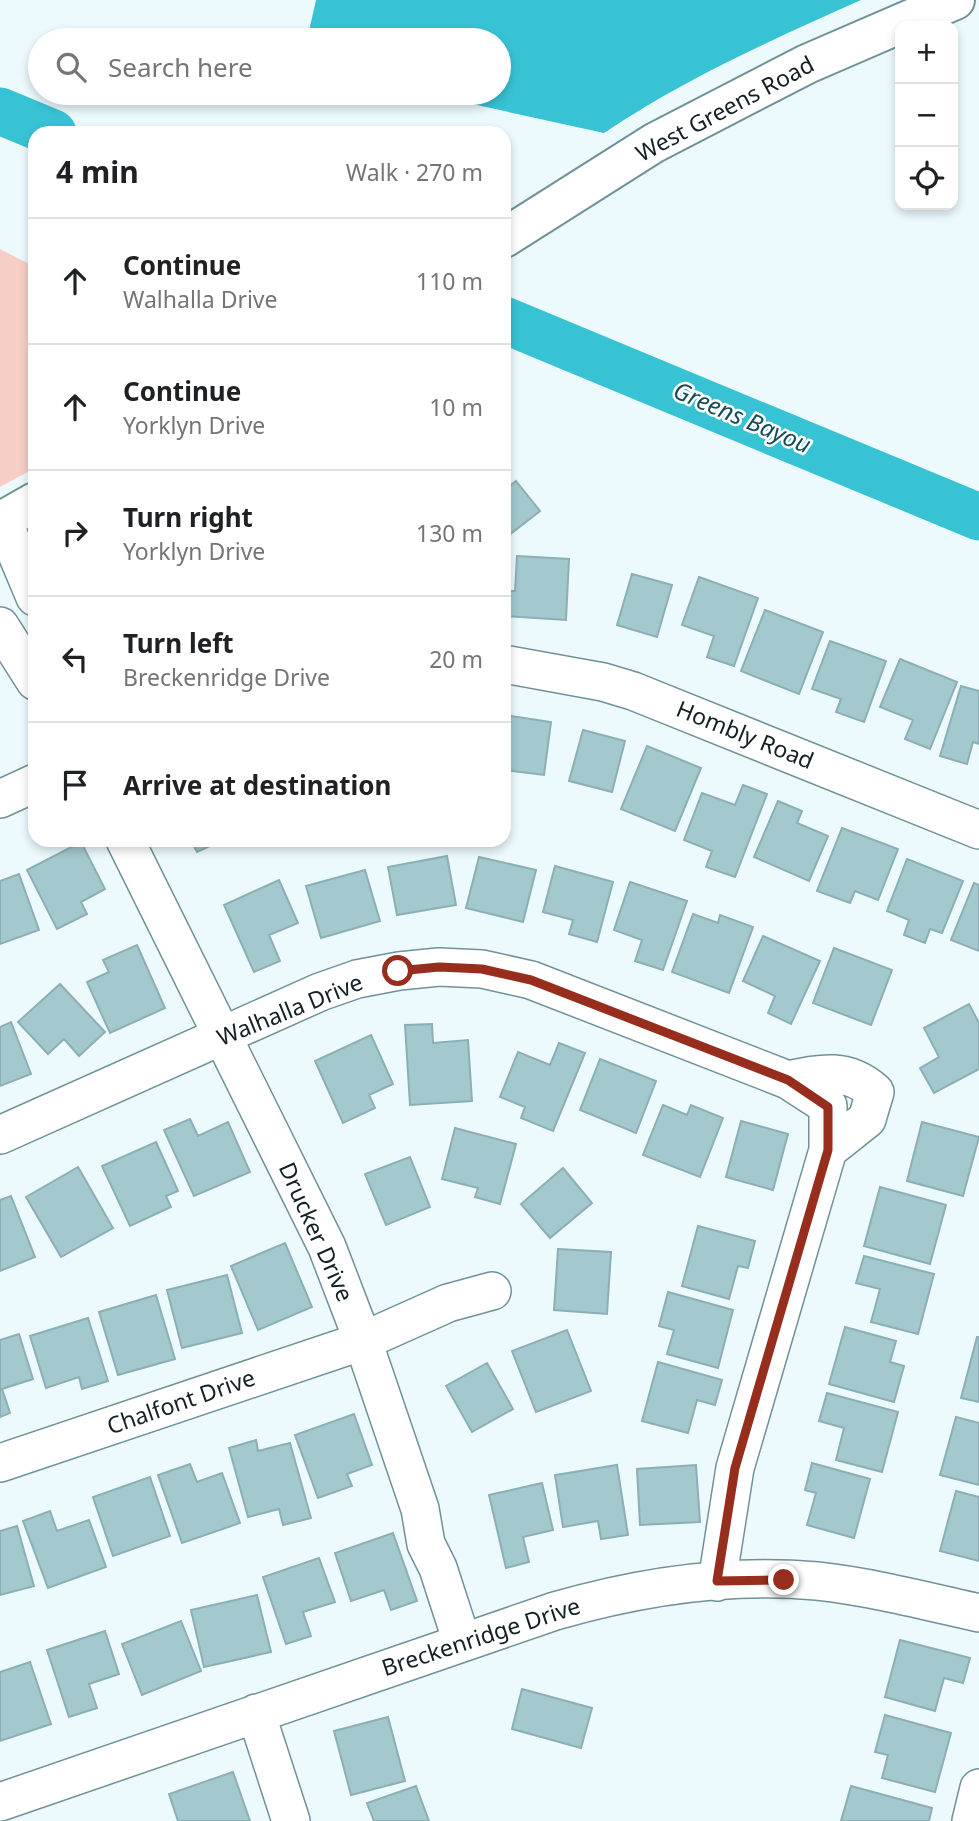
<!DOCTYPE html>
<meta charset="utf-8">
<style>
:root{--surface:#fff;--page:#f6f6f6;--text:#202124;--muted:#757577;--line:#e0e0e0}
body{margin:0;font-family:"Noto Sans",sans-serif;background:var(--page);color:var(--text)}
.controls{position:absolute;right:21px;top:21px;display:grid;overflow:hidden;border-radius:14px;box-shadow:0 4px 10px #0003}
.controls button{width:63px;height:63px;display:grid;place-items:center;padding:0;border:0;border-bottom:2px solid var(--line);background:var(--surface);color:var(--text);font:35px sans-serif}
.stop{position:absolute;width:21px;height:21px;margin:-16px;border:5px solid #972d1d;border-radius:50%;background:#fff}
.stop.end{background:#972d1d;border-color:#fff;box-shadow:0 2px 7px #0008}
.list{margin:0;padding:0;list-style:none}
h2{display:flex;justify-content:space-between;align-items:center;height:91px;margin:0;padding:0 28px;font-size:30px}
h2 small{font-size:23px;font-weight:400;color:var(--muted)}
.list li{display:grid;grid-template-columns:46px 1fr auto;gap:21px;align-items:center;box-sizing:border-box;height:126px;padding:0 28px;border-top:2px solid var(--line)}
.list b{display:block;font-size:26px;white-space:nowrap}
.list p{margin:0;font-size:23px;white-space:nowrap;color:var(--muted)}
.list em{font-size:23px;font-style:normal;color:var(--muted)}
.icon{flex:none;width:38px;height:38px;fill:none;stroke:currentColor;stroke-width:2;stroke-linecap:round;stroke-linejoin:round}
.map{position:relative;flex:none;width:979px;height:1821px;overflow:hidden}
.search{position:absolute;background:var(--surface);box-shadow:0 4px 10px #0003;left:28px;top:28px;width:483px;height:77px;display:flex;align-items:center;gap:18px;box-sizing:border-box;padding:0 24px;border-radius:38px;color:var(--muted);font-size:26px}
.panel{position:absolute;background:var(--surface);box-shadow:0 4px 10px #0003;left:28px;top:126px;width:483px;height:721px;border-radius:21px}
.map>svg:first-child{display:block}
.green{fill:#f7cec6}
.water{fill:#38c3d5}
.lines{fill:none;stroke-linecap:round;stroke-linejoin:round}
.river{stroke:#38c3d5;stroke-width:47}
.building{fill:#a3c8cd;stroke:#8bafb5;stroke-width:2}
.minor-casing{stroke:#6f9298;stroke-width:40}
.major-casing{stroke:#6f9298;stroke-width:42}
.minor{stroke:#fff;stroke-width:37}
.major{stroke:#fff;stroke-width:38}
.route{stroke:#972d1d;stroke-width:9}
.labels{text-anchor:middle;stroke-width:5;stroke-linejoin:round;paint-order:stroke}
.street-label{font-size:23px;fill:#132124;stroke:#fff}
.water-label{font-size:24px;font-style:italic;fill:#144d55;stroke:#fff}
</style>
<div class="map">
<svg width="979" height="1821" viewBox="0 0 979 1821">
<rect width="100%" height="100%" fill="#ecfafd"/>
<path class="green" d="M 0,249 L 35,267 L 35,468 L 0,487 Z"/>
<path class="water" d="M 316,0 L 861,0 C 774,39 684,79 604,133 L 422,93 L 499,93 L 499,40 L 307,40 Z"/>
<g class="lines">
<path class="river" d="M 0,111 L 53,133
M 504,320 L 979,517"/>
</g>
<path class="building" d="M 516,481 L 540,511 L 504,539 L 504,484 L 507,488 Z
M 517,556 L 569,559 L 566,620 L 504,616 L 504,591 L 515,591 Z
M 632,574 L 672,585 L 657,637 L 617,625 Z
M 699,577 L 758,598 L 734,666 L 707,657 L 714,636 L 682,625 Z
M 765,610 L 823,632 L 799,694 L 741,671 Z
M 830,641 L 886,661 L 864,722 L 836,712 L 841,699 L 812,689 Z
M 900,659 L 957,682 L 930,749 L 905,739 L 913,720 L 880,707 Z
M 961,686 L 979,691 L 979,744 L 973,742 L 967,764 L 940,756 Z
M 504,715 L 551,722 L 544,775 L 504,770 Z
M 583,730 L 625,741 L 612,792 L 569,781 Z
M 647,746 L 701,768 L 675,831 L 621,809 Z
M 743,785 L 767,794 L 735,877 L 706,867 L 712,851 L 684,840 L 702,793 L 735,805 Z
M 778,801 L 802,811 L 797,823 L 828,836 L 809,881 L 754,857 Z
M 842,828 L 898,849 L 878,900 L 855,891 L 850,903 L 817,891 Z
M 191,840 L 223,840 L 197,852 Z
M 81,842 L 105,889 L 81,902 L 87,914 L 57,929 L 27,870 Z
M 447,856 L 456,905 L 397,915 L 388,867 Z
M 479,857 L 536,870 L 523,922 L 466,908 Z
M 907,859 L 963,881 L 942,933 L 930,929 L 925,943 L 904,935 L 909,920 L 887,911 Z
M 555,866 L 613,882 L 597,942 L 569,934 L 573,920 L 543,912 Z
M 365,870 L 380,921 L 321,938 L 306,886 Z
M 19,874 L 39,930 L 0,944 L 0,881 Z
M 279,880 L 298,923 L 269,935 L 280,961 L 254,972 L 224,905 Z
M 630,882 L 687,901 L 663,970 L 635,961 L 642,940 L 614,930 Z
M 974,883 L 979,885 L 979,951 L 951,940 Z
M 693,914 L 718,923 L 720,915 L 753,927 L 729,993 L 672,972 Z
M 763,936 L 820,961 L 791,1024 L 768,1013 L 775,996 L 743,981 Z
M 137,945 L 165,1008 L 110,1033 L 87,982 L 109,972 L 103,960 Z
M 834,948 L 892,970 L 871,1025 L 813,1003 Z
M 60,984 L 105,1032 L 79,1056 L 64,1039 L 48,1054 L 18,1022 Z
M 969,1004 L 979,1023 L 979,1069 L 934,1093 L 920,1068 L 939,1057 L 924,1028 Z
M 11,1022 L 31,1074 L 0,1086 L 0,1027 Z
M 432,1024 L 433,1043 L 468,1040 L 472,1101 L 410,1105 L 405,1025 Z
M 371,1035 L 393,1084 L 369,1095 L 375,1108 L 343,1123 L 315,1061 Z
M 559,1043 L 585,1053 L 553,1131 L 521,1118 L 525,1107 L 500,1097 L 518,1052 L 550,1065 Z
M 600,1059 L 656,1081 L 636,1133 L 580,1110 Z
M 663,1105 L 687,1115 L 691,1105 L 723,1118 L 700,1177 L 643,1155 Z
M 190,1119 L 198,1136 L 228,1122 L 250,1172 L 194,1196 L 164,1130 Z
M 741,1121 L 788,1134 L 773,1190 L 726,1177 Z
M 922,1122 L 979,1137 L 963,1196 L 907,1181 Z
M 455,1128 L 516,1144 L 500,1204 L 475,1197 L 478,1188 L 442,1179 Z
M 156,1142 L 178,1191 L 166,1196 L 171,1207 L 130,1226 L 102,1166 Z
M 410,1157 L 430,1207 L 386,1225 L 365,1174 Z
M 78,1167 L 113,1228 L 61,1257 L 26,1197 Z
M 563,1168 L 592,1203 L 550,1238 L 521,1204 Z
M 880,1187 L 946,1205 L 930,1264 L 864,1246 Z
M 11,1196 L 35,1257 L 0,1271 L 0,1200 Z
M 698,1226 L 755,1241 L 748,1268 L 738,1266 L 729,1299 L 682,1286 Z
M 285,1243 L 312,1307 L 258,1330 L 231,1266 Z
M 558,1249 L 611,1252 L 607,1314 L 554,1310 Z
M 864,1256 L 934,1274 L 918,1334 L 871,1322 L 880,1289 L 856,1283 Z
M 227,1275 L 242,1333 L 182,1348 L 167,1290 Z
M 668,1292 L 733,1310 L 718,1368 L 667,1354 L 674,1330 L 659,1326 Z
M 156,1295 L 175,1359 L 118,1375 L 99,1312 Z
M 88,1318 L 108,1381 L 82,1389 L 79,1377 L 46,1388 L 30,1336 Z
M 845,1327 L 896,1341 L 890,1362 L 904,1366 L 894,1402 L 829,1384 Z
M 567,1330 L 591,1391 L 536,1412 L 512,1351 Z
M 19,1334 L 33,1379 L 2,1389 L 10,1413 L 0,1417 L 0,1340 Z
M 977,1337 L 979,1337 L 979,1402 L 961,1398 Z
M 658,1362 L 722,1380 L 715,1405 L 697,1400 L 688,1433 L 642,1421 Z
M 487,1363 L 513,1409 L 472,1432 L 446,1386 Z
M 827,1393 L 898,1412 L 882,1472 L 836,1460 L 844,1428 L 819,1421 Z
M 354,1414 L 372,1465 L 347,1474 L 352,1486 L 318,1498 L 295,1435 Z
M 956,1417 L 979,1423 L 979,1485 L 940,1475 Z
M 256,1440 L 258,1451 L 290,1443 L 311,1518 L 283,1525 L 279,1509 L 248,1517 L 229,1448 Z
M 812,1463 L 870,1479 L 854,1538 L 807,1525 L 816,1493 L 805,1490 Z
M 190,1464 L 197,1482 L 222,1473 L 240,1523 L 182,1543 L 158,1475 Z
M 617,1465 L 628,1535 L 601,1539 L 598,1521 L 563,1527 L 555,1475 Z
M 696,1465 L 700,1522 L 640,1525 L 637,1469 Z
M 150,1477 L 170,1536 L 113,1556 L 93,1497 Z
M 542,1483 L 553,1530 L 523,1537 L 529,1562 L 506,1568 L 489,1495 Z
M 956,1491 L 979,1497 L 979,1561 L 940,1551 Z
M 50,1511 L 57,1531 L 89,1520 L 106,1567 L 48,1588 L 23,1521 Z
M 17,1526 L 34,1586 L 0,1595 L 0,1531 Z
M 393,1533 L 417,1601 L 391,1610 L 384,1590 L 351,1601 L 335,1553 Z
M 319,1558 L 335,1602 L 303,1612 L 311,1636 L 286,1644 L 263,1577 Z
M 257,1595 L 271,1652 L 204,1667 L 191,1610 Z
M 181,1621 L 201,1671 L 142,1695 L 122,1644 Z
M 105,1631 L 119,1674 L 89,1684 L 97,1708 L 69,1717 L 47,1650 Z
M 900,1640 L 970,1658 L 963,1683 L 944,1678 L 935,1711 L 885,1697 Z
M 30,1662 L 51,1724 L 0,1741 L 0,1672 Z
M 522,1689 L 592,1708 L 581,1748 L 512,1729 Z
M 885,1715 L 951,1733 L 935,1792 L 882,1778 L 888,1755 L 875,1752 Z
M 388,1717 L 405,1781 L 351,1795 L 334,1731 Z
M 233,1772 L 250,1821 L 178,1821 L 169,1794 Z
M 416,1786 L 429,1821 L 374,1821 L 367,1803 Z
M 851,1786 L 932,1808 L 929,1821 L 841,1821 Z"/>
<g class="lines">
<defs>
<path id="minor" d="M 3,521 L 35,597
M 0,626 L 35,681
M 504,664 L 603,682 L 633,691 L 979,830
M 0,799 L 35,783
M 125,840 L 327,1247 L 363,1341 L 420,1509 L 426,1544 L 438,1568 L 462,1642
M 788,1080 C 821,1073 847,1067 875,1092 L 867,1119 L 828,1150
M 0,1135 L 320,992 L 357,979 L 399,971 L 439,967 L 482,969 L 531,980 L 788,1080 L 828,1106 L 828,1150 L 735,1468 L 717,1582
M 0,1463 L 363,1341 L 448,1303 L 492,1291
M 256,1713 L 291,1821
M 0,1802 L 555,1611 C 638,1587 730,1573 817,1581 C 872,1587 926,1601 979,1613
M 971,1821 L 979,1788"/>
<path id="major" d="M 504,238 L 654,143 L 807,64 L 955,0
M 0,522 L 35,502"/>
</defs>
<use href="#minor" class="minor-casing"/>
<use href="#major" class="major-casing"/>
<use href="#minor" class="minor"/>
<use href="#major" class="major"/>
</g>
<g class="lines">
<path class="route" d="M 398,971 L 439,967 L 482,969 L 531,980 L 788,1080 L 828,1107 L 828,1150 L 735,1468 L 717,1581 L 784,1580"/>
</g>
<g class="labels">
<g class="street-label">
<text transform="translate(725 109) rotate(-28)" y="8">West Greens Road</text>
<text transform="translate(745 735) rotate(22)" y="8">Hombly Road</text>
<text transform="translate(290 1010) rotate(-22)" y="8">Walhalla Drive</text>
<text transform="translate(316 1232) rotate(66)" y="8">Drucker Drive</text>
<text transform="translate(181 1402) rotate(-19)" y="8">Chalfont Drive</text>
<text transform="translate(481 1637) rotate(-18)" y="8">Breckenridge Drive</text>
</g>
<g class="water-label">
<text transform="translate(742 418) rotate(23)" y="8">Greens Bayou</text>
</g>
</g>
</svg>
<div class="controls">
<button>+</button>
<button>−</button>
<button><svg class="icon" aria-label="locate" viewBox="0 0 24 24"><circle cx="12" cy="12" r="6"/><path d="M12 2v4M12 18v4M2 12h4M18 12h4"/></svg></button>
</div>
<div class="stop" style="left:398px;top:971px"></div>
<div class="stop end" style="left:784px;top:1580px"></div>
<div class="search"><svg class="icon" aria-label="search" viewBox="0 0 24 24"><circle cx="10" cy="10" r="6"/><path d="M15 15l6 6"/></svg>Search here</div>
<section class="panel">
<h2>4 min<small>Walk · 270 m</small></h2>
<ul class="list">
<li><svg class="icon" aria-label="ahead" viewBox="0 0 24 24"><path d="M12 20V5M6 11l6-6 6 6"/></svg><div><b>Continue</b><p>Walhalla Drive</p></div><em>110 m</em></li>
<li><svg class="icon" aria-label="ahead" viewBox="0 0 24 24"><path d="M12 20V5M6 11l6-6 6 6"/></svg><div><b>Continue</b><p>Yorklyn Drive</p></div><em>10 m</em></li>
<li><svg class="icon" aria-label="right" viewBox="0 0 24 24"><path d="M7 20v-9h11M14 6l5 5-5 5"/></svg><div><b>Turn right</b><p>Yorklyn Drive</p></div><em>130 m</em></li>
<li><svg class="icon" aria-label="left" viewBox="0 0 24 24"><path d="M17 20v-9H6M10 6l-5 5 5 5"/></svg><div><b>Turn left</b><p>Breckenridge Drive</p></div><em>20 m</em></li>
<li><svg class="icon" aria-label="arrive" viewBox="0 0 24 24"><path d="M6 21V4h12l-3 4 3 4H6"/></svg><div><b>Arrive at destination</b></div></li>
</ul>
</section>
</div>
